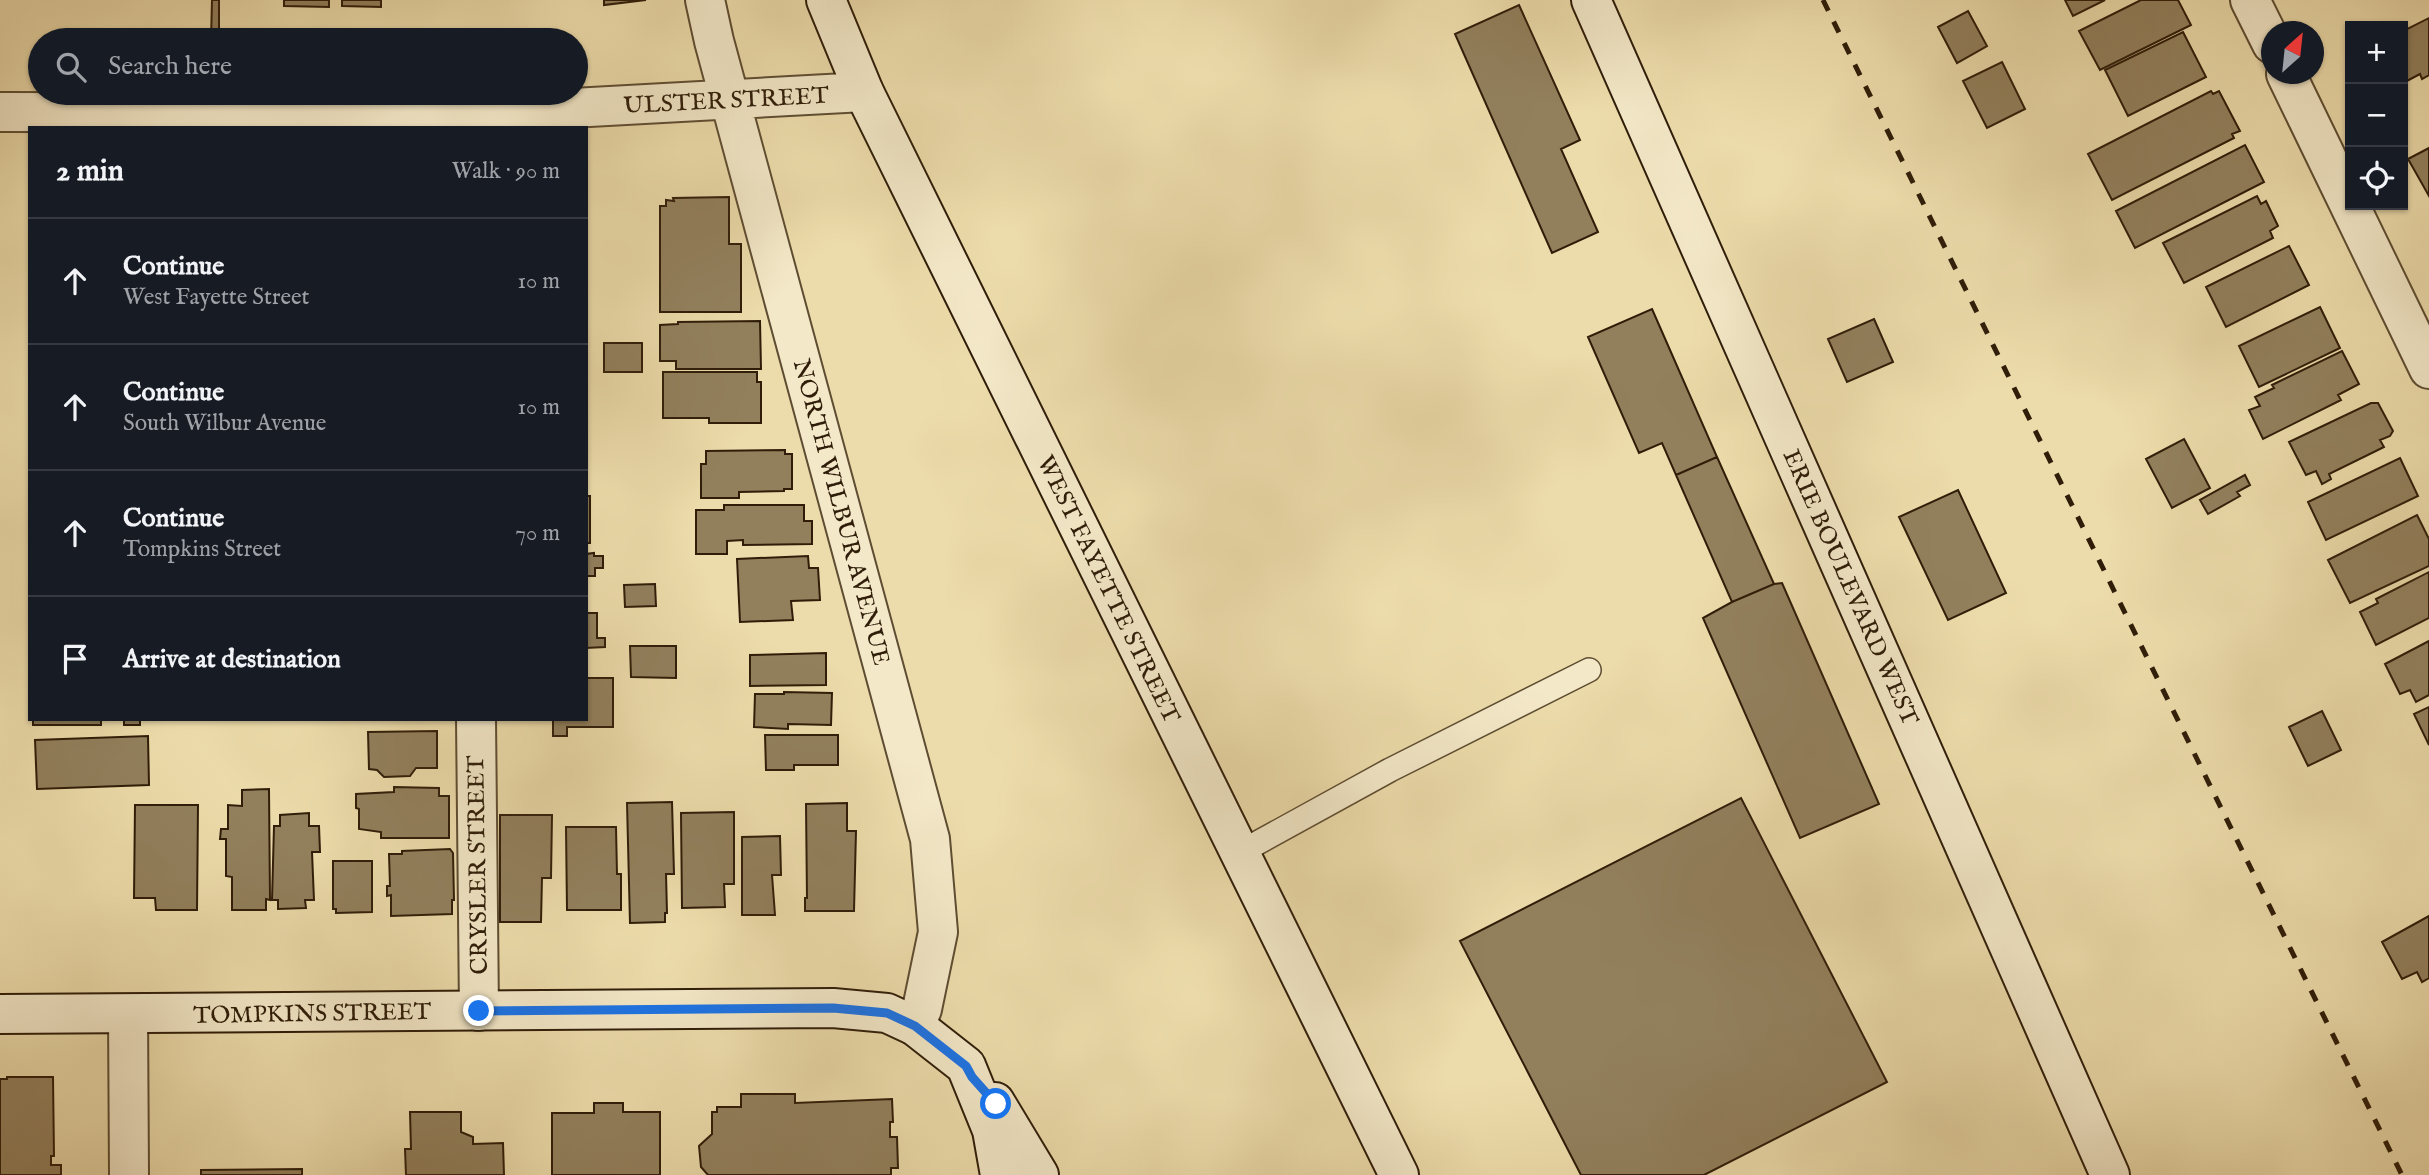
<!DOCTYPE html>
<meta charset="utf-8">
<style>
:root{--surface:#171b24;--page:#20242c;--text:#f1f3f6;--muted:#9ea1a6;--line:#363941}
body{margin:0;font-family:"IM FELL English",serif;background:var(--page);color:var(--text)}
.controls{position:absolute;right:21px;top:21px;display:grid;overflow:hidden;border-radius:0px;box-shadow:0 2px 5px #0004}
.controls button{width:63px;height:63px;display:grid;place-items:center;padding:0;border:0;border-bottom:2px solid var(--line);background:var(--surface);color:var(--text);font:35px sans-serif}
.compass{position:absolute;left:2261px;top:21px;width:63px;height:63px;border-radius:50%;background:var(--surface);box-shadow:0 2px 5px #0004;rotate:27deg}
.stop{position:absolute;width:21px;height:21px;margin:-16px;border:5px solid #1a73e8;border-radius:50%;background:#fff}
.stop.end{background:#1a73e8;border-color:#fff;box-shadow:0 2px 7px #0008}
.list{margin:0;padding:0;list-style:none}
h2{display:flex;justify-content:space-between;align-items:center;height:91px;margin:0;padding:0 28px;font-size:30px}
h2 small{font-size:23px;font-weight:400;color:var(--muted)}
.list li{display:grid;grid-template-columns:46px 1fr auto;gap:21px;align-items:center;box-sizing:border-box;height:126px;padding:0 28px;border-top:2px solid var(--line)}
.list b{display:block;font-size:26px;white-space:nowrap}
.list p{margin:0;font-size:23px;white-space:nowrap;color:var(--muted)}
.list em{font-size:23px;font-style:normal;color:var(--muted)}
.icon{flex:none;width:38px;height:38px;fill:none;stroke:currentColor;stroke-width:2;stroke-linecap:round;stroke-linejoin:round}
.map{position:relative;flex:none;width:2429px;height:1175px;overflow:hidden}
.search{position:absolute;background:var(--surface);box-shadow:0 2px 5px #0004;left:28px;top:28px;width:560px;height:77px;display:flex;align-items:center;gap:18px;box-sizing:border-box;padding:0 24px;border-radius:38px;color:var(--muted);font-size:26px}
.panel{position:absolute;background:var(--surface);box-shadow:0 2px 5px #0004;left:28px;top:126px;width:560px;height:595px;border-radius:0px}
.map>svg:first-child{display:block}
.building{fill:#92805d;stroke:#2f1d09;stroke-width:2}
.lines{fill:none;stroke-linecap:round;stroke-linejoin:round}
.lane-casing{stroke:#5e4d32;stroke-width:26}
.street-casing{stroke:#5e4d32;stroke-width:42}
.secondary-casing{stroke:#2f1d09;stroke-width:42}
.lane{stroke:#f3e8c8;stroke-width:23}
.street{stroke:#f3e8c8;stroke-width:38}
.secondary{stroke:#f3e8c8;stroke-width:38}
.rail{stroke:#2f1d09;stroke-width:5;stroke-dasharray:12 12;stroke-linecap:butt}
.route{stroke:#1a73e8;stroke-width:9}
.labels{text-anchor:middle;stroke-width:5;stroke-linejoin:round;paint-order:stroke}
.street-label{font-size:24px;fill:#2f1d09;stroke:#f3e8c8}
</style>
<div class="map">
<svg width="2429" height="1175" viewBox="0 0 2429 1175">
<rect width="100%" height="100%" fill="#eddcab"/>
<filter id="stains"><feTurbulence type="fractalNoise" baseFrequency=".00286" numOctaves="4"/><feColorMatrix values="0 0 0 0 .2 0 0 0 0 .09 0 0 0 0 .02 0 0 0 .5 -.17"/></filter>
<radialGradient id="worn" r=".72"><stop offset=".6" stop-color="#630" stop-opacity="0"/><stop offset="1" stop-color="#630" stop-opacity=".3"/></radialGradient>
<path class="building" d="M 212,0 L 219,0 L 219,40 L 211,40 Z
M 284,0 L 329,0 L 329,7 L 284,6 Z
M 342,0 L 381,0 L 381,7 L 342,6 Z
M 604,0 L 646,0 L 604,5 Z
M 2065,0 L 2105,0 L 2073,16 Z
M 2141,0 L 2178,0 L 2191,25 L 2100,70 L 2079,31 Z
M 1519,5 L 1580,140 L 1561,149 L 1598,232 L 1552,253 L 1455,34 Z
M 1968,11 L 1987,46 L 1957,63 L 1938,27 Z
M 2429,18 L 2429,75 L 2422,79 L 2420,74 L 2403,83 L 2403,31 Z
M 2183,32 L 2206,77 L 2128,116 L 2105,70 Z
M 2002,62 L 2025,109 L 1987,128 L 1963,81 Z
M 2211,91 L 2213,94 L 2219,91 L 2240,131 L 2232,134 L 2234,138 L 2112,200 L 2088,154 Z
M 2245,145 L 2264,182 L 2135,248 L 2116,211 Z
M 2429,148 L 2429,196 L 2408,159 Z
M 2257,196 L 2261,204 L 2266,201 L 2278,226 L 2270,231 L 2273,238 L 2184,283 L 2163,243 Z
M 729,197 L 729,244 L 741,244 L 741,312 L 660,312 L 660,206 L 666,206 L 666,200 L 674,201 L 673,198 Z
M 2289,246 L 2309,285 L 2226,327 L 2206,287 Z
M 2320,307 L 2340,348 L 2259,387 L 2239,346 Z
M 1652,309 L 1717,457 L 1676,475 L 1662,443 L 1639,453 L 1588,337 Z
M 1874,319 L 1893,362 L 1847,382 L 1828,339 Z
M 760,321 L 761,369 L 676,369 L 676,361 L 660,361 L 660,325 L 678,324 L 678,322 Z
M 604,343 L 642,343 L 642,372 L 604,372 Z
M 2342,351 L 2359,384 L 2338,395 L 2341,400 L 2263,439 L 2249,410 L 2260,406 L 2255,397 L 2274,388 L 2272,385 Z
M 663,372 L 757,372 L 757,382 L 761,382 L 761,423 L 709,423 L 709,418 L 663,418 Z
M 2371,403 L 2378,403 L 2393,431 L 2390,436 L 2380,440 L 2384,447 L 2329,474 L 2331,479 L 2322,484 L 2316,471 L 2306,475 L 2289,442 Z
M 2184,439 L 2210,488 L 2172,508 L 2146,459 Z
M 785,450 L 785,454 L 792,454 L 792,489 L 784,489 L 784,491 L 739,492 L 739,498 L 701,498 L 701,464 L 706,464 L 706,451 Z
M 1717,457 L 1774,584 L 1732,602 L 1676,475 Z
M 2400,458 L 2418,496 L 2326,540 L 2308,502 Z
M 2245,475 L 2250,485 L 2237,492 L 2240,496 L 2208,514 L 2200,500 Z
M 586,487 L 586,496 L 590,496 L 590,543 L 586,543 Z
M 1958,490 L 2006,593 L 1948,620 L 1899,517 Z
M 724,505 L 804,505 L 804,521 L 812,521 L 812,544 L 743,545 L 743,540 L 727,541 L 727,554 L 696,554 L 696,510 L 724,510 Z
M 2417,515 L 2429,539 L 2429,566 L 2350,603 L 2328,560 Z
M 594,553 L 594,556 L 603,556 L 603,568 L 595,568 L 595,576 L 586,576 L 586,589 L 586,554 Z
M 808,556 L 809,568 L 818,568 L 820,600 L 791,601 L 793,620 L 740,622 L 737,559 Z
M 2429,572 L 2429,618 L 2376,645 L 2360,612 L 2378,603 L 2376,599 Z
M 1782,583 L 1879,804 L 1800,838 L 1703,618 L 1732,602 L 1774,584 Z
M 655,584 L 656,606 L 625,607 L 624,585 Z
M 586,613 L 597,613 L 597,638 L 605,638 L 605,647 L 586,648 Z
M 2429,641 L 2429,695 L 2416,702 L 2410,690 L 2400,694 L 2385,664 Z
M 630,646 L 676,646 L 676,678 L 631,677 Z
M 826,653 L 826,685 L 750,686 L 750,655 Z
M 586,678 L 613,678 L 613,727 L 567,727 L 567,736 L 553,736 L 553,719 L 586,719 Z
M 784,692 L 832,693 L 831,725 L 788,724 L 788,729 L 754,727 L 755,694 L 784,694 Z
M 2429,707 L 2429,745 L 2414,714 Z
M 2322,711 L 2341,750 L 2308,766 L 2289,727 Z
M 33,719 L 101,719 L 101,725 L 33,725 Z
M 124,719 L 140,719 L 140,725 L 124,725 Z
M 437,731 L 437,768 L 416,768 L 410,776 L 384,777 L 377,770 L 369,769 L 368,732 Z
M 765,735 L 838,735 L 838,765 L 794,765 L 794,770 L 766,770 Z
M 148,736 L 149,785 L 37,789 L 35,740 Z
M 394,787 L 439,788 L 439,796 L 449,796 L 449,838 L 381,838 L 381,832 L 359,829 L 359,809 L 356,808 L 356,794 L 394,792 Z
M 269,789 L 270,900 L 266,899 L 266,910 L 232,910 L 232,877 L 226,876 L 226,839 L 220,839 L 221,829 L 228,829 L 228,805 L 242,806 L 242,790 Z
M 1741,798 L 1887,1082 L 1704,1175 L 1581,1175 L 1460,941 Z
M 672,802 L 674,874 L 666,874 L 667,913 L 665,913 L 665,922 L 630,923 L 627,803 Z
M 847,803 L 847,831 L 856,831 L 854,911 L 805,911 L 805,898 L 807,898 L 806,804 Z
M 135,805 L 198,805 L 197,910 L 156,910 L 155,898 L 134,898 Z
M 734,812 L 734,884 L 724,884 L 725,907 L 682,908 L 681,813 Z
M 309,813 L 309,826 L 319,826 L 320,852 L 312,852 L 314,900 L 305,900 L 306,908 L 278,909 L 278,900 L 272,900 L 274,826 L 280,826 L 280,815 Z
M 500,815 L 552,815 L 551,878 L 542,878 L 541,922 L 500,922 Z
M 566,827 L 616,827 L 617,874 L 621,874 L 621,910 L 567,910 Z
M 780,836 L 781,875 L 772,875 L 775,915 L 742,915 L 742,837 Z
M 450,849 L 453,853 L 454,900 L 452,900 L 452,914 L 391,916 L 391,895 L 387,896 L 387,886 L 390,886 L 389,854 L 402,854 L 402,851 Z
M 333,861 L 372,861 L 372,912 L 336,913 L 336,909 L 333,909 Z
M 2429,916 L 2429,978 L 2422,982 L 2417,972 L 2402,979 L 2382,942 Z
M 7,1077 L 53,1077 L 54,1156 L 51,1156 L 51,1165 L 61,1165 L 61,1175 L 0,1175 L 0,1079 L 7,1079 Z
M 741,1094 L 795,1094 L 795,1103 L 892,1099 L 893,1122 L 890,1122 L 890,1137 L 897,1137 L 898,1168 L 891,1168 L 891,1175 L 708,1175 L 701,1167 L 699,1146 L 712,1134 L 712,1112 L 717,1112 L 717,1107 L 741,1107 Z
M 594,1103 L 623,1103 L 623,1112 L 660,1112 L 660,1175 L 552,1175 L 552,1113 L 594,1113 Z
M 410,1112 L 461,1112 L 461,1132 L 473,1137 L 473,1144 L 503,1143 L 504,1175 L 406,1175 L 405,1149 L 411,1149 Z
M 302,1169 L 302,1175 L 201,1175 L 201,1170 Z"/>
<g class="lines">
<defs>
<path id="lane" d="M 1239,853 L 1390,770 L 1589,670"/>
<path id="street" d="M 705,0 L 714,41 L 930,839 L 938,932 L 922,1009 L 915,1026
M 2250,0 L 2272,44
M 2286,74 L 2429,369
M 0,112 L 480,113 L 864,92
M 476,719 L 479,1011
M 128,1014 L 129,1175"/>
<path id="secondary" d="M 826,0 L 864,92 L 1399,1175
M 1591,0 L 2110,1175
M 0,1014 L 833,1008 L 887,1013 L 915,1026 L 966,1066 L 992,1130 L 1000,1175
M 995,1102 L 1039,1175"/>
</defs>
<use href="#lane" class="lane-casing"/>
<use href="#street" class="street-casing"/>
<use href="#secondary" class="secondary-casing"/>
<use href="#lane" class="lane"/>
<use href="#street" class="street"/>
<use href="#secondary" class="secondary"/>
<path class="rail" d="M 1823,0 L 2402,1175"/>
</g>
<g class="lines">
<path class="route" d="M 479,1011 L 833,1008 L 887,1013 L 915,1026 L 966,1066 L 972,1077 L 996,1104"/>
</g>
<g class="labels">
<g class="street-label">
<text transform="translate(726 100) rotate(-3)" y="8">ULSTER STREET</text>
<text transform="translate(842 512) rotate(75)" y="8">NORTH WILBUR AVENUE</text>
<text transform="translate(1851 587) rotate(66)" y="8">ERIE BOULEVARD WEST</text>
<text transform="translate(1109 589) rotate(64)" y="8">WEST FAYETTE STREET</text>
<text transform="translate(477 865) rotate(-91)" y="8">CRYSLER STREET</text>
<text transform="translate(312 1013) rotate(-1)" y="8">TOMPKINS STREET</text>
</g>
</g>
<rect width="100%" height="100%" filter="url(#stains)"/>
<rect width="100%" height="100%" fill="url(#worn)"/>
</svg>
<div class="controls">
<button>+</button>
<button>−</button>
<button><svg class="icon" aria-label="locate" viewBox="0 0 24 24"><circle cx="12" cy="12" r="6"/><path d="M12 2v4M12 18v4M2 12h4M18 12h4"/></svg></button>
</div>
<svg class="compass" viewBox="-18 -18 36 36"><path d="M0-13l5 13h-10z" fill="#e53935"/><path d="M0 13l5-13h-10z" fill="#9ea1a6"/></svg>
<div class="stop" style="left:996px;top:1104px"></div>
<div class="stop end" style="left:479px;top:1011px"></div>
<div class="search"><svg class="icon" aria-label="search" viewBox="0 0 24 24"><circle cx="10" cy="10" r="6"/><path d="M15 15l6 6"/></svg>Search here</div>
<section class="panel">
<h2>2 min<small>Walk · 90 m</small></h2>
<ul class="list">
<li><svg class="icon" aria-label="ahead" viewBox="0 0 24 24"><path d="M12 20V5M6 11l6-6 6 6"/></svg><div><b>Continue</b><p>West Fayette Street</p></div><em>10 m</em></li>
<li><svg class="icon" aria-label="ahead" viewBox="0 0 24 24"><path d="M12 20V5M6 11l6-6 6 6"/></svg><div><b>Continue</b><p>South Wilbur Avenue</p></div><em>10 m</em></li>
<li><svg class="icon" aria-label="ahead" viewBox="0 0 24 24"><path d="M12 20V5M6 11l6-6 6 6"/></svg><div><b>Continue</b><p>Tompkins Street</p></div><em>70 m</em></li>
<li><svg class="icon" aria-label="arrive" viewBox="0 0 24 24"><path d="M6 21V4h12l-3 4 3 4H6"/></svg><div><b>Arrive at destination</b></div></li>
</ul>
</section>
</div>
